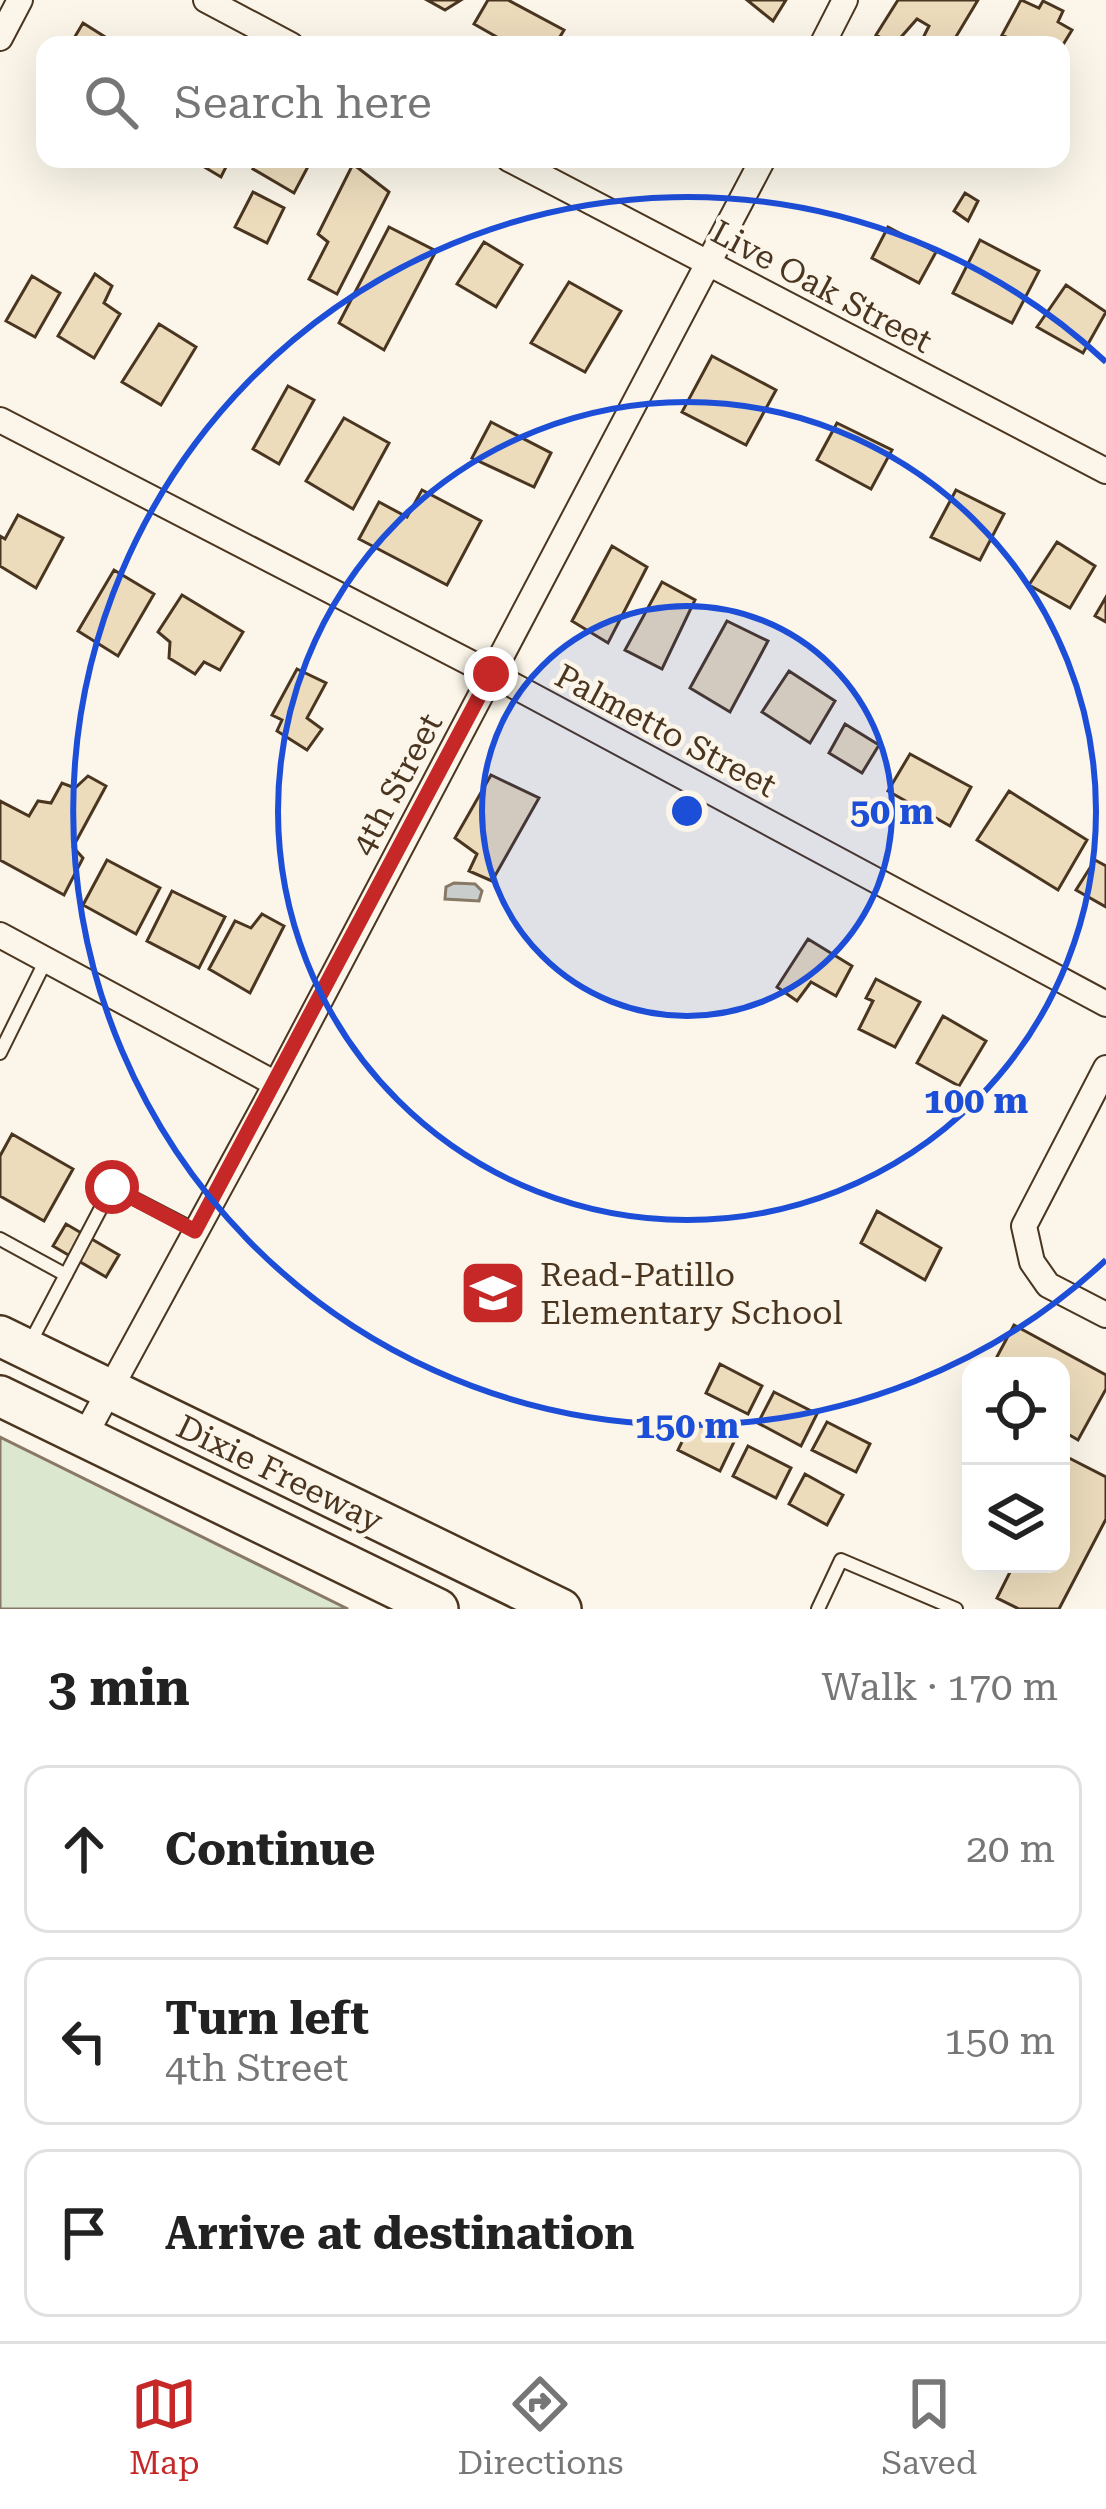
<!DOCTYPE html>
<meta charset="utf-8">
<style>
:root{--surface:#fff;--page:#f2f2f2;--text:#222;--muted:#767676;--line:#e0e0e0;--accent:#c62828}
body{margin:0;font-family:"Roboto Serif",serif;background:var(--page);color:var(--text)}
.controls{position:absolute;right:36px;bottom:36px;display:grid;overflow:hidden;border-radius:24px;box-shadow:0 12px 48px #0002}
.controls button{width:108px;height:108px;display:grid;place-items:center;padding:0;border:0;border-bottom:3px solid var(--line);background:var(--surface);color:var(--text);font:60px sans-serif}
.stop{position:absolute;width:36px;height:36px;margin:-27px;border:9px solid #c62828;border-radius:50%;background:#fff}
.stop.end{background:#c62828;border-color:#fff;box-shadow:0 3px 12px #0008}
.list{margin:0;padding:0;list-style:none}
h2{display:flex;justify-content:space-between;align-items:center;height:156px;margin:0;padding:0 48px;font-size:51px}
h2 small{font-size:39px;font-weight:400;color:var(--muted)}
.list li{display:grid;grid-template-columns:78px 1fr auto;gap:36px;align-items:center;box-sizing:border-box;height:168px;margin:0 24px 24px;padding:0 24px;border:3px solid var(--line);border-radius:24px}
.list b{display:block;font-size:45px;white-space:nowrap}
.list p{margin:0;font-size:39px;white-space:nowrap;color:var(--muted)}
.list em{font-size:39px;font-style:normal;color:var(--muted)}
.icon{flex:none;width:66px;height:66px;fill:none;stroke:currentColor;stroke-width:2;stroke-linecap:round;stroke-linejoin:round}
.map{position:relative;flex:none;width:1106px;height:1609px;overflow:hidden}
.search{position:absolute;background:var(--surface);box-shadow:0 12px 48px #0002;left:36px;right:36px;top:36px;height:132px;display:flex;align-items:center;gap:30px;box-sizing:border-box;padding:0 42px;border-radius:24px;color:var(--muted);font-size:45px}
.sheet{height:732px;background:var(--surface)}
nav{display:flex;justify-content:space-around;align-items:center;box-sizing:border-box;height:168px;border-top:3px solid var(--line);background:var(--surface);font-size:33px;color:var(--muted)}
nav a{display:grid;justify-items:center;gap:6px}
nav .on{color:var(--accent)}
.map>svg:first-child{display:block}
.green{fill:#dce7d0;stroke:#887966;stroke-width:3}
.water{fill:#c9cecd;stroke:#887966;stroke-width:3}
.building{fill:#ecdcbc;stroke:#4a3520;stroke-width:3}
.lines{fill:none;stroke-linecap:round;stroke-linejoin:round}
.service-casing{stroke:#4a3520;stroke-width:16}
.minor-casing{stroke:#4a3520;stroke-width:28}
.primary-casing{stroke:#4a3520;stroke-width:44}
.service{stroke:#fbf6e9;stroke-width:12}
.minor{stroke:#fbf6e9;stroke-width:24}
.primary{stroke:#fbf6e9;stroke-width:39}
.route{stroke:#c62828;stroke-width:15}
.ring{fill:none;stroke:#1d4ed8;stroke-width:6}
.labels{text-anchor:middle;stroke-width:9;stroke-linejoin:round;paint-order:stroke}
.street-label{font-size:33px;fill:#4a3520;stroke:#fbf6e9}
.poi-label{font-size:33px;fill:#4a3520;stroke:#fbf6e9;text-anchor:start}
.centre{fill:#1d4ed8;stroke:#fbf6e9;stroke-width:6}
.ring-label{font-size:36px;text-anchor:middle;font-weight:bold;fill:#1d4ed8;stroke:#fbf6e9;stroke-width:9;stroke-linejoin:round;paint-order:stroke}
</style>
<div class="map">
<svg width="1106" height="1609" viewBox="0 0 1106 1609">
<rect width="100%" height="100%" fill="#fbf6e9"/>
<path class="green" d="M 0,1437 L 348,1609 L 0,1609 Z"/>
<path class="water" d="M 454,883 L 475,884 L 482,891 L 479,901 L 445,899 L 446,887 Z"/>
<path class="building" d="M 427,0 L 461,0 L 445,10 Z
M 488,0 L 508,0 L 564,30 L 555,45 L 511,45 L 474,24 Z
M 747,0 L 786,0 L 773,21 Z
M 898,0 L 978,0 L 951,45 L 921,42 L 929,26 L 917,19 L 894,45 L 876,35 Z
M 1021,0 L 1039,8 L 1043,1 L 1063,11 L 1058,22 L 1072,30 L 1061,48 L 1023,45 L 1002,35 Z
M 83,23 L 118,45 L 70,45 Z
M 191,159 L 230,159 L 221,177 Z
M 260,159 L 312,159 L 294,193 L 253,169 Z
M 353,164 L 389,192 L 337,294 L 309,279 L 328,242 L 318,234 Z
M 253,192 L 284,208 L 267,243 L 235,227 Z
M 965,193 L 978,201 L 968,221 L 954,211 Z
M 389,227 L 436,251 L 384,350 L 339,323 Z
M 888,227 L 936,252 L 919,283 L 872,258 Z
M 980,240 L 1039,271 L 1012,323 L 953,293 Z
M 484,242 L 522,265 L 496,307 L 457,284 Z
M 95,274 L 112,286 L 104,303 L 120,314 L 94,358 L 58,336 Z
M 32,276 L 60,293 L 35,337 L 6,321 Z
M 569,282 L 621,311 L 585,372 L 531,343 Z
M 1066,285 L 1106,312 L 1083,353 L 1037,327 Z
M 159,324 L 196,347 L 161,405 L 122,382 Z
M 712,356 L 776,390 L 746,445 L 682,412 Z
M 288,386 L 314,400 L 279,464 L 253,449 Z
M 344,418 L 389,443 L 353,509 L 306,481 Z
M 491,422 L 551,453 L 534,487 L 472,458 Z
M 837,423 L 892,450 L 871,489 L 817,460 Z
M 422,490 L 481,521 L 447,585 L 359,539 L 379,502 L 407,517 Z
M 956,490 L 1004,514 L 980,560 L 931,537 Z
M 18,515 L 63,538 L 36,588 L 0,566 L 0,536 L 5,539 Z
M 1057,542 L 1095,566 L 1070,608 L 1029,585 Z
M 612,546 L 647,567 L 608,643 L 572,621 Z
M 114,570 L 154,594 L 118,656 L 78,631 Z
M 662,582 L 695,600 L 662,669 L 625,650 Z
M 182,595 L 243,632 L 220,670 L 204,662 L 195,674 L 169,658 L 170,642 L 158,632 Z
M 1106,597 L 1106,622 L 1095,616 Z
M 727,621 L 768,641 L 730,712 L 690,688 Z
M 297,669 L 326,683 L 307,718 L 322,729 L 307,750 L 277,731 L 282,720 L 272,715 Z
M 789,671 L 835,701 L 810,743 L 762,712 Z
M 845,724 L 879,745 L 862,773 L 829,753 Z
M 910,754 L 971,787 L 950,826 L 888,791 Z
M 491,775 L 539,798 L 492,881 L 469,871 L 477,854 L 455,838 Z
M 88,776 L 106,786 L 73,847 L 83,858 L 64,895 L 0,860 L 0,801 L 29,816 L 38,801 L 51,803 L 62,783 L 75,788 Z
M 1009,791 L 1087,840 L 1058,890 L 977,840 Z
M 107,860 L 160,888 L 136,934 L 83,905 Z
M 1095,860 L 1106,866 L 1106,907 L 1076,890 Z
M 172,891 L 225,917 L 199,968 L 147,941 Z
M 262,914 L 284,926 L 250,993 L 209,969 L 235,921 L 251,928 Z
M 808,939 L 852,966 L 836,996 L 811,982 L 797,1001 L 777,987 Z
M 876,979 L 920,1002 L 895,1047 L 859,1029 L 873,1001 L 866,998 Z
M 943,1016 L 986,1041 L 959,1086 L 917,1063 Z
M 12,1134 L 73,1169 L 44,1221 L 0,1196 L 0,1156 Z
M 877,1211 L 941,1248 L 925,1280 L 861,1243 Z
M 66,1224 L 119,1255 L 106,1277 L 53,1246 Z
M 1014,1325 L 1106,1375 L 1106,1389 L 1078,1440 L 1061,1430 L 1061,1366 L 992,1366 Z
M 720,1364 L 762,1386 L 748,1414 L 706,1393 Z
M 774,1392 L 817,1414 L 801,1446 L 758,1423 Z
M 692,1421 L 734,1442 L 720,1471 L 678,1450 Z
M 827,1422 L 870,1444 L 856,1472 L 812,1450 Z
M 748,1446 L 791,1468 L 776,1498 L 733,1476 Z
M 1069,1458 L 1106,1477 L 1106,1519 L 1059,1609 L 1019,1609 L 997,1598 L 1014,1564 L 1061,1564 L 1061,1474 Z
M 805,1474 L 843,1495 L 827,1525 L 789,1504 Z"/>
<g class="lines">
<defs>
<path id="service" d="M 0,1053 L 46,960
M 0,1239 L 66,1275
M 30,1343 L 112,1187 L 195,1230
M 818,1609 L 841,1560 L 956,1609"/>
<path id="minor" d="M 206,0 L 291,45
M 0,38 L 20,0
M 822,45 L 845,0
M 509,159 L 1106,471
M 0,420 L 492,674 L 1106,1004
M 0,935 L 276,1084
M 1106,1068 L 1024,1226 L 1032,1262 L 1048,1285 L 1106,1315
M 84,1437 L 276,1084 L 763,159"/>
<path id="primary" d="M 0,1336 L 561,1609
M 0,1396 L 438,1609"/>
</defs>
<use href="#service" class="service-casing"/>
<use href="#minor" class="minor-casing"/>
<use href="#primary" class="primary-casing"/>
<use href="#service" class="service"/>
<use href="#minor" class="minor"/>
<use href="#primary" class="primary"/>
</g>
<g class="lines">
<path class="route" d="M 112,1187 L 195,1231 L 491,674"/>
</g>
<circle cx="687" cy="811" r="205" fill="#1d4ed8" fill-opacity=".12"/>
<g class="ring">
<circle cx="687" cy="811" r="205"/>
<circle cx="687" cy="811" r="409"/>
<path d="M1106 1260A614 614 0 1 1 1106 362"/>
</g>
<defs>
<symbol id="school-square" viewBox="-11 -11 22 22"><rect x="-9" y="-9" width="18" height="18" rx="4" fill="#c62828" stroke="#fbf6e9"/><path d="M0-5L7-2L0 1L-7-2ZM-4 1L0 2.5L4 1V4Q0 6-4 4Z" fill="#fff"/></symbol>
</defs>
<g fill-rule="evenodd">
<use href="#school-square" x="455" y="1255" width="76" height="76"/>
</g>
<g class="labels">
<g class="street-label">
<text transform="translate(822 286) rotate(28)" y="12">Live Oak Street</text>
<text transform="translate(666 730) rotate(28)" y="12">Palmetto Street</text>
<text transform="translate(396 784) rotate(-62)" y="12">4th Street</text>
<text transform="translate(280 1473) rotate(26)" y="12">Dixie Freeway</text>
</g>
<g class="poi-label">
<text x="540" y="1286">Read-Patillo<tspan x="540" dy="38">Elementary School</tspan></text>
</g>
</g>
<circle cx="687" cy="811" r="18" class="centre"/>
<g class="ring-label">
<text x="892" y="824">50 m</text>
<text x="976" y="1113">100 m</text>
<text x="687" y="1438">150 m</text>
</g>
</svg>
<div class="controls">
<button><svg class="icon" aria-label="locate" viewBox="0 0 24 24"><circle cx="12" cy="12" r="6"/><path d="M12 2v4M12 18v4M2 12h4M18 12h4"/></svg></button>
<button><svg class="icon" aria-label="layers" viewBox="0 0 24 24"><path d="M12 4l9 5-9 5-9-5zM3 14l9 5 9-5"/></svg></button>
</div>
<div class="stop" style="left:112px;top:1187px"></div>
<div class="stop end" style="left:491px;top:674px"></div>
<div class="search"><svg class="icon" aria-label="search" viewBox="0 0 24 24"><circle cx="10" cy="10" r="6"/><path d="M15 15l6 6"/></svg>Search here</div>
</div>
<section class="sheet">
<h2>3 min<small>Walk · 170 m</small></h2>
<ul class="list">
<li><svg class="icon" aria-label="ahead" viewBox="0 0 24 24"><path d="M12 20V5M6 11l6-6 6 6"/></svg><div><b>Continue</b></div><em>20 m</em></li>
<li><svg class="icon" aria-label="left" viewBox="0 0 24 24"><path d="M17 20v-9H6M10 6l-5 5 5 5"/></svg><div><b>Turn left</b><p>4th Street</p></div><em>150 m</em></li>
<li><svg class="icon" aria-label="arrive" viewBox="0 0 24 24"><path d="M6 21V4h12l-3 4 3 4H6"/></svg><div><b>Arrive at destination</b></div></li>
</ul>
</section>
<nav>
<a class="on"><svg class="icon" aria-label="map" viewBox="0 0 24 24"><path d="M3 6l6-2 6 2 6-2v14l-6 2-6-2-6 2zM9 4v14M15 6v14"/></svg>Map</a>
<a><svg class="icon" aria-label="directions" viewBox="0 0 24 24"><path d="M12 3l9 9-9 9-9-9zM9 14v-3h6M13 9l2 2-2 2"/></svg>Directions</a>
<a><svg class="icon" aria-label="saved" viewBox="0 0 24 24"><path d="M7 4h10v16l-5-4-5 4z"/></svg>Saved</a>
</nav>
